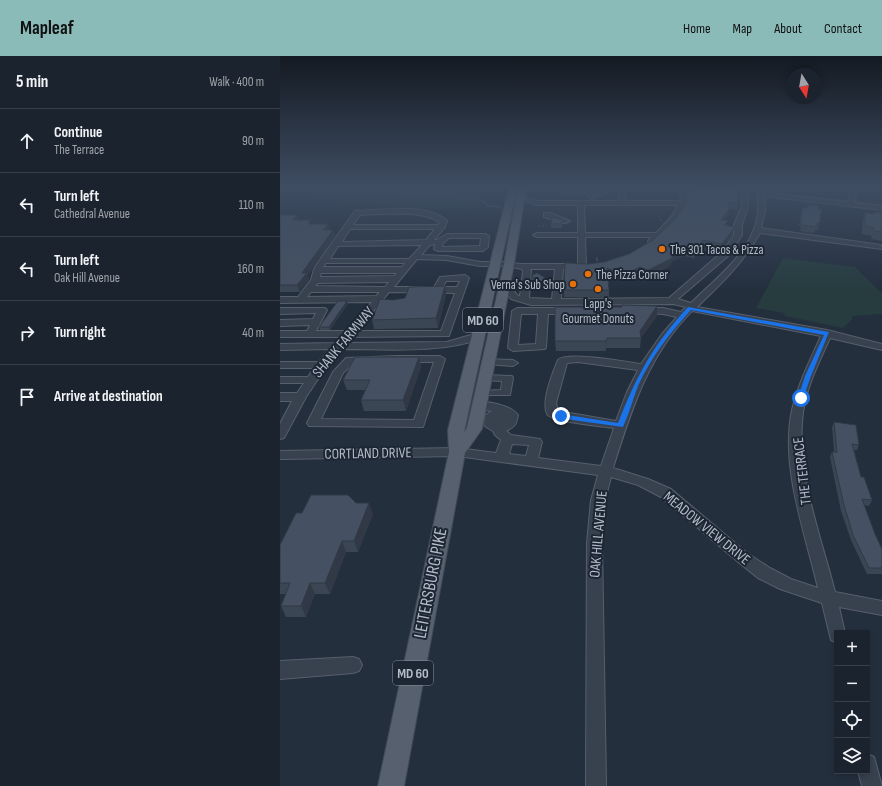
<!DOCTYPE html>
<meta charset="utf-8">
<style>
:root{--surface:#1b232e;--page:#282f3a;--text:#f1f3f6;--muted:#a0a4aa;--line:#39404a;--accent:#8bbbb9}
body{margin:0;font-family:"Sofia Sans Condensed",sans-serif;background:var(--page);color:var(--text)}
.controls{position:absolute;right:12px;bottom:12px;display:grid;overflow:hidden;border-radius:0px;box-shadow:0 2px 6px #0003}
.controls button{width:36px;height:36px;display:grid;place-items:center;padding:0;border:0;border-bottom:1px solid var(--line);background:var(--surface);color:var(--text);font:20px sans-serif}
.compass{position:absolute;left:506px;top:12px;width:36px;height:36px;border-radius:50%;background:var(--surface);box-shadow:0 2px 6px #0003;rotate:169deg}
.stop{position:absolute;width:12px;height:12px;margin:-9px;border:3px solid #1a73e8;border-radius:50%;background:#fff}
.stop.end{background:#1a73e8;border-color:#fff;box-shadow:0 1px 4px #0008}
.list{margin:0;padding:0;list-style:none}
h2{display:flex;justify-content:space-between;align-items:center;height:52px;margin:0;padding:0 16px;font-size:17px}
h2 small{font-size:13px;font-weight:400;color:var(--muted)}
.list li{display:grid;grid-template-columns:26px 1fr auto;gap:12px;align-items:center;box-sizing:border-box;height:64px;padding:0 16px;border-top:1px solid var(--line)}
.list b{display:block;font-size:15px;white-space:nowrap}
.list p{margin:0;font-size:13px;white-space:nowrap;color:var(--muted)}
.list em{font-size:13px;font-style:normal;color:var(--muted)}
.icon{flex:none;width:22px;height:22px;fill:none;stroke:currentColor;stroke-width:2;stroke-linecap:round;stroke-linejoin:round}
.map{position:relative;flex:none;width:602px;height:730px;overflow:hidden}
header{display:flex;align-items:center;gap:24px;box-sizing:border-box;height:56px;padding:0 20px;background:var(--accent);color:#111}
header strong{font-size:19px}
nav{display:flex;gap:22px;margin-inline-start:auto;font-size:14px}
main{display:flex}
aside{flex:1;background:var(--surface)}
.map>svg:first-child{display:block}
.green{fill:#263c3f}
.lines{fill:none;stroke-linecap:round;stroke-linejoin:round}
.stream{stroke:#394c67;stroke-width:2}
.minor-casing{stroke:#565f6c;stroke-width:2}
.major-casing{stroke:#414a57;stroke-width:2}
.path-far1{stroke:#44595c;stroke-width:1;stroke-dasharray:2 2;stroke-linecap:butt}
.path{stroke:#44595c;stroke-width:1.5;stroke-dasharray:2.5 2.5;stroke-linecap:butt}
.minor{fill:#38414e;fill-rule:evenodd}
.major{fill:#56606e;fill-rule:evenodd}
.wall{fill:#3b4654}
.shaded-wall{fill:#303945}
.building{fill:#455162;stroke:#303945}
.route{fill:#1a73e8}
.food-dot{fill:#e8710a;stroke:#1d2633;stroke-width:1.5}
.labels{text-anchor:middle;stroke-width:4;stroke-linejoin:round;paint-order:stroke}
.far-poi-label{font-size:13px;fill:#b4bcc9;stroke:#1d2633;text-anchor:start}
.shield{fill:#1d2633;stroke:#878f9c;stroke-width:1}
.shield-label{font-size:14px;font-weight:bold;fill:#b4bcc9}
.street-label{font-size:15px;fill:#b4bcc9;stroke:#1d2633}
.near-street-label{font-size:18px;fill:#b4bcc9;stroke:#1d2633}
</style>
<header>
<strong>Mapleaf</strong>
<nav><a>Home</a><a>Map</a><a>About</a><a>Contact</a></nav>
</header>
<main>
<aside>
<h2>5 min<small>Walk · 400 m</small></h2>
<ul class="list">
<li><svg class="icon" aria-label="ahead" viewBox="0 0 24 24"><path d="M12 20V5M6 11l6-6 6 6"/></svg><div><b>Continue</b><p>The Terrace</p></div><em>90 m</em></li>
<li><svg class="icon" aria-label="left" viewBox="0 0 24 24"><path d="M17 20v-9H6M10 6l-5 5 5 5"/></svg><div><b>Turn left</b><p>Cathedral Avenue</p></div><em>110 m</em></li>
<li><svg class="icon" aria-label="left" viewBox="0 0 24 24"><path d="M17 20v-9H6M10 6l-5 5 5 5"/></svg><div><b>Turn left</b><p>Oak Hill Avenue</p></div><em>160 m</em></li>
<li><svg class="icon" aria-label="right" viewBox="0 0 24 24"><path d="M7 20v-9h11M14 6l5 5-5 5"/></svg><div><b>Turn right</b></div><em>40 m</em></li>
<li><svg class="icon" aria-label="arrive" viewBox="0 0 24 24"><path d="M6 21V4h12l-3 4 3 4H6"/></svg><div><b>Arrive at destination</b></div></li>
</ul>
</aside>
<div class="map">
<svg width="602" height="730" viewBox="0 0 602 730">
<rect width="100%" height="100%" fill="#242f3e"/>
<path class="green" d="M 0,132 L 140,132 L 135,134 L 198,137 L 200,149 L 192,153 L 100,150 L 68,147 L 35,139 L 0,136 Z
M 503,202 L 575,211 L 602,237 L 602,258 L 572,260 L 572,263 L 563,272 L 505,260 L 504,257 L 476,252 Z"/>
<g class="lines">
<path class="stream" d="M 61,132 L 183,141 L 201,144 L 209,150 L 220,151"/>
<defs>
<path id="minor" d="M 338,132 L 344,132 L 346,145 L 400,145 L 402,132 L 408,132 C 408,155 391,172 375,187 L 369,187 L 368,185 L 371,181 L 305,181 L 306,210 L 302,213 L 283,213 L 281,243 L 389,242 L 442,196 L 454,179 L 454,169 L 462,150 L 461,132 L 467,132 L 468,150 L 462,169 L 462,179 L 448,200 L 398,243 L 411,247 C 436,222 476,193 478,154 C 478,147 477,139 477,132 L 483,132 L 484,136 L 568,146 L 570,132 L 576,132 L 575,147 L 602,150 L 602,154 L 484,140 L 485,155 L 481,172 L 601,189 L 602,193 L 480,177 C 463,207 442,227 417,251 L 547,274 L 602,288 L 602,294 L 550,282 C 539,306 527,330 523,356 C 515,415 541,480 555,536 L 602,545 L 602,559 L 559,551 L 565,577 L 557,577 L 557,587 L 551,584 L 542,547 L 500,533 L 478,522 L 457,505 L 381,441 L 358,429 L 331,421 L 325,444 L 322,487 L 326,730 L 306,730 L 307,487 L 311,444 L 318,419 L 177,400 L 0,403 L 0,395 L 177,392 L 216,397 L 221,384 L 215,379 L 213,375 L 206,371 L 204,368 L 206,359 L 212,355 L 195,353 L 193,350 L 195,347 C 206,344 231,349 238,359 C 236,369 235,371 226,375 L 231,379 L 260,383 L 262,386 L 258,402 L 321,410 L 334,372 C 322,370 272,366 267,358 C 261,346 273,316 278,304 C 286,295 347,306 361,308 L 382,278 L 397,261 L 383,258 L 362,257 L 359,256 L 357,254 L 359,252 L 383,252 L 401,256 L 406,251 L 393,248 L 251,249 L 231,243 L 221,228 L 222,226 L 228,226 L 237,239 L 240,240 L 243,215 L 242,213 L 227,210 L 200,210 L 167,204 L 137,203 L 114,231 L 154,231 L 160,221 L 185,219 L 189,222 L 169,280 L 72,281 L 66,287 L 166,286 C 175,284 196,276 203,278 L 204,280 L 203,282 C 160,298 107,293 61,293 L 46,311 L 26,341 L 4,382 L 0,383 L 0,368 L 12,345 L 0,345 L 0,337 L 17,337 L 24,327 L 0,327 L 0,321 L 28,321 L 34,312 L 0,312 L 0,306 L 39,306 L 50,293 L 0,294 L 0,288 L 55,287 L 61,281 L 0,281 L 0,275 L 27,275 L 30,269 L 0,270 L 0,264 L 33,263 L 36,257 L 0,258 L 0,252 L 45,252 L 47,254 L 36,275 L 66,275 L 92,246 L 0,247 L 0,241 L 18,241 L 31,224 L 34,213 L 39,205 L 75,155 L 78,155 C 101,154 150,147 167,165 L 165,171 L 154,184 L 157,184 L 167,178 L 205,178 L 209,180 L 208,191 L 203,195 L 158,195 L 154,193 L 155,188 L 150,189 L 141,199 L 167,200 L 200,206 L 229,206 L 239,208 L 298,208 L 298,181 L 257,181 L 253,179 L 257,177 L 298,177 L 298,149 L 256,149 L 238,142 L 241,140 L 257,145 L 339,145 ZM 304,149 L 398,149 L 392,160 L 376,177 L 305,177 ZM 98,158 C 117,158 142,155 159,166 L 158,169 L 73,169 L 80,159 ZM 70,173 L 155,173 L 146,184 L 62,186 ZM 169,182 L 201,182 L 200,190 L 162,191 L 163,187 ZM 142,189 L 129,203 L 50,203 L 58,190 ZM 46,207 L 125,207 L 122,211 L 43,211 ZM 250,213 L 275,213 L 272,243 L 249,242 L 251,215 ZM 41,217 L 117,217 L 114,220 L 40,221 ZM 166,225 L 180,225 L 177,231 L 163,231 ZM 109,226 L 105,231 L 35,230 L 38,227 ZM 31,236 L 100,236 L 96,240 L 27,241 ZM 109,236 L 175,237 L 161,275 L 77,275 ZM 412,255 L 541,280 C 530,304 518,328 512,354 C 500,410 525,477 538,532 L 511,523 L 490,512 L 467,497 L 391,433 L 368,423 L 333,412 C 351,355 368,299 412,255 ZM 298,306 L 358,314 L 347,336 L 336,365 L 278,355 L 276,347 L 287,307 ZM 232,388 L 249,389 L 246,400 L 229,398 Z
M 325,133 L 328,135 L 327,136 L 311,143 L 308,141 Z
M 264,157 L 270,157 L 290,165 L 286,167 L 283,167 L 264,161 Z
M 237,252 L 291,252 L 296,255 L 291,258 L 268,258 L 266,291 L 265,293 L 233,295 L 228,292 L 232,255 ZM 241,258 L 258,258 L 256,288 L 238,289 Z
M 117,300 L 160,300 L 165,303 L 143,371 L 29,370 L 27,367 L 53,316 L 66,302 ZM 117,306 L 154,306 L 134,364 L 41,363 L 63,317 L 73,307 Z
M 208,303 L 233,304 L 238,307 L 233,310 L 204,308 L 203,306 L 204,304 Z
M 205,319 L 232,320 L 233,322 L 230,339 L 198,339 L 196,337 L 198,335 L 221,334 L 222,325 L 201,324 L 200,322 Z
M 73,601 L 79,603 L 82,609 L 79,615 L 73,617 L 0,623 L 0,605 Z
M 587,698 L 594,701 L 602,730 L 582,730 L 578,715 L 587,715 Z"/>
<path id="major" d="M 229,132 L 237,132 L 184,376 L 187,372 L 224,208 L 238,132 L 246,132 L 234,208 L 202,373 L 185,397 L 124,730 L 98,730 L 169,396 L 168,374 Z"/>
</defs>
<use href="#minor" class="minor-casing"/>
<use href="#major" class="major-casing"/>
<path class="path-far1" d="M 394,132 L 395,136
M 379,159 L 381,165
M 258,170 L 267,170
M 419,191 L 427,194
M 317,201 L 317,204"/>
<path class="path" d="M 317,203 L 317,205"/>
<use href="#minor" class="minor"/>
<use href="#major" class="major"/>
</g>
<path class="wall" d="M 281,132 L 323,132 L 309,139 L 281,139 Z
M 409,132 L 458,132 L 458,147 L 457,153 L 449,152 L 448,160 L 444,164 L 447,170 L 454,172 L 452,179 L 441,195 L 422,191 L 414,202 L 404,200 L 392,205 L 390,210 L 368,221 L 360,217 L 343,225 L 328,219 L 329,234 L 329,241 L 284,241 L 284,234 L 308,208 L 324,206 L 349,198 L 373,184 L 394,164 L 406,148 L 410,135 Z
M 523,151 L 538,153 L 539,168 L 538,174 L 535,174 L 534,177 L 520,175 L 521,171 L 519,170 Z
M 594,156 L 602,157 L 602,185 L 591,183 L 592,180 L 582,178 L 583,165 L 585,157 L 593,158 Z
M 0,159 L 32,168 L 50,174 L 55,180 L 28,219 L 29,224 L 20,236 L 0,236 Z
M 282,164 L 282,172 L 271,172 L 271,168 Z
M 251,220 L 269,224 L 269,229 L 262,231 L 252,225 Z
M 165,230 L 166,239 L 158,272 L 94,273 L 92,264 L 113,244 L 125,242 Z
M 67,245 L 68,248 L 50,274 L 40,274 L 39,271 Z
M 377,250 L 377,260 L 361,282 L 360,292 L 326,292 L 326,295 L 276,295 L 275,285 L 342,251 Z
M 139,301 L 141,311 L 126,355 L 84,355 L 81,344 L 85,334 L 67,334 L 63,324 Z
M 554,366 L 579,389 L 577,394 L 574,394 L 581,421 L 592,444 L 589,450 L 584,449 L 595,478 L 602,493 L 602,518 L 587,518 L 571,484 L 561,455 L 550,401 L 552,396 L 554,396 L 552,371 Z
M 76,447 L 93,458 L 78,496 L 66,496 L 50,538 L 35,538 L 26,561 L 6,561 L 1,550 L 6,538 L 0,538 L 0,489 L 22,457 Z"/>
<path class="shaded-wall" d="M 311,132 L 323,132 L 309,139 L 309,133 Z
M 449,154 L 448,160 L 440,170 L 441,164 Z
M 17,159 L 19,165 L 12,164 Z
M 48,168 L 50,174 L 43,174 Z
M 454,172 L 452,179 L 441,195 L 442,188 Z
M 53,174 L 55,180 L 28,219 L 29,224 L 20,236 L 17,229 L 22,217 Z
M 423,184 L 422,191 L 414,202 L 415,195 Z
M 404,193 L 404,200 L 392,205 L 390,210 L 368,221 L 368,214 L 393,199 Z
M 360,211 L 360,217 L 343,225 L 343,219 Z
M 269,224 L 269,229 L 262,231 L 262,226 Z
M 165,230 L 166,239 L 158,272 L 156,262 Z
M 67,245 L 68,248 L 50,274 L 49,271 Z
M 377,250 L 377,260 L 361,282 L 360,275 Z
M 327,282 L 326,292 L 326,295 L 326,285 Z
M 139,301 L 141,311 L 126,355 L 123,344 Z
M 89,447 L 93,458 L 78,496 L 74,485 Z
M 62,485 L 66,496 L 50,538 L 45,527 Z
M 30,527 L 35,538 L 26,561 L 21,550 Z"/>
<path class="building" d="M 281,132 L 311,132 L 309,133 L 281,133 Z
M 410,132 L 458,132 L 458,147 L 449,146 L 449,154 L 441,164 L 448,165 L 444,169 L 454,171 L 454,172 L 442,188 L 423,184 L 415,195 L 404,193 L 393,199 L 391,203 L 368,214 L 360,211 L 343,219 L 327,212 L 329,234 L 284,234 L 285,207 L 308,208 L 324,206 L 349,198 L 373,184 L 394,164 L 406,148 Z
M 527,149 L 539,150 L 538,153 L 542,153 L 539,168 L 537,167 L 536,171 L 521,169 L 522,164 L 520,164 L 523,151 L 527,152 Z
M 594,156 L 602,157 L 602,176 L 594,175 L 594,172 L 585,169 L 585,157 L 594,158 Z
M 0,159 L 17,159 L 12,164 L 31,164 L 28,168 L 48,168 L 43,174 L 53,174 L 22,217 L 27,217 L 17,229 L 0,229 Z
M 272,161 L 282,164 L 281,168 L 271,168 Z
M 257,217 L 269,224 L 262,226 L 251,220 Z
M 165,230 L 156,262 L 92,264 L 100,243 L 113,244 L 125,242 L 129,231 Z
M 58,245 L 67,245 L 49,271 L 39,271 Z
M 342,249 L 377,250 L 360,275 L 361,282 L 327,282 L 326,285 L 275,285 L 275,251 L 342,251 Z
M 75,301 L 139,301 L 123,344 L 81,344 L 90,324 L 63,324 Z
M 554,366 L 576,369 L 579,389 L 572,388 L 581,421 L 584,421 L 592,444 L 582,443 L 595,478 L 602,493 L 602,512 L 589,512 L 573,479 L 564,449 L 552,396 L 557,396 Z
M 31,439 L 68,439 L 76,447 L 89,447 L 74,485 L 62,485 L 45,527 L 30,527 L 21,550 L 1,550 L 10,527 L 0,527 L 0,489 L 16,457 L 22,457 Z"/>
<linearGradient id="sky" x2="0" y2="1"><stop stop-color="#141a22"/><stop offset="0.56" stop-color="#3f4d63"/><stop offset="1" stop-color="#3f4d63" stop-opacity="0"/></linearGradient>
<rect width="602" height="234" fill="url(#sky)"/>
<path class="route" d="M 408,251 L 549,276 L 531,320 L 523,343 L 518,342 L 525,320 L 544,279 L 411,254 C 390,277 371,301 358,330 C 353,343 349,358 343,371 L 278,362 L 278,359 L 281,358 L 338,367 C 357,319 373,289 408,251 Z"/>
<g class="food-dot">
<circle cx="382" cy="193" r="4"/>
<circle cx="308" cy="218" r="4"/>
<circle cx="293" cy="228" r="4"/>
<circle cx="318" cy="233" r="4"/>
</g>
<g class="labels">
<g class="far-poi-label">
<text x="390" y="198">The 301 Tacos &amp; Pizza</text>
<text x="316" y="223">The Pizza Corner</text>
<text x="285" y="233" text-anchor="end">Verna's Sub Shop</text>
<text x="318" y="252" text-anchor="middle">Lapp's<tspan x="318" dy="15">Gourmet Donuts</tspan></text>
</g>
<g class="shield">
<rect x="183" y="252" width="40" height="24" rx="3"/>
<rect x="113" y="605" width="40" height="24" rx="3"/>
</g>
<g class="shield-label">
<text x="203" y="269">MD 60</text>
<text x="133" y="622">MD 60</text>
</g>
<g class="street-label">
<text transform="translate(63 286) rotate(-50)" y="5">SHANK FARMWAY</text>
<text transform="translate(88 397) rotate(-1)" y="5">CORTLAND DRIVE</text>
<text transform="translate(522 415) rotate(-97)" y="5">THE TERRACE</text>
<text transform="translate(427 472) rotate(39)" y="5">MEADOW VIEW DRIVE</text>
<text transform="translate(318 478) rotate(-85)" y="5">OAK HILL AVENUE</text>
</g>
<g class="near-street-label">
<text transform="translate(150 527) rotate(-79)" y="6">LEITERSBURG PIKE</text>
</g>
</g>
</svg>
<div class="controls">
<button>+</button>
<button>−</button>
<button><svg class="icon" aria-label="locate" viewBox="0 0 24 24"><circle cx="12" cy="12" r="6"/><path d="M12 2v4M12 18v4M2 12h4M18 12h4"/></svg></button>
<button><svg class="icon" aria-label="layers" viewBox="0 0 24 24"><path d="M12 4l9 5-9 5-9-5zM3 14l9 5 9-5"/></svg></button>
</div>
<svg class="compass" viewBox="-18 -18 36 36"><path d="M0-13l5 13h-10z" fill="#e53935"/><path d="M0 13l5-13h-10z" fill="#a0a4aa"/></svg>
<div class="stop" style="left:521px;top:342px"></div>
<div class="stop end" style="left:281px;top:360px"></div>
</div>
</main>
